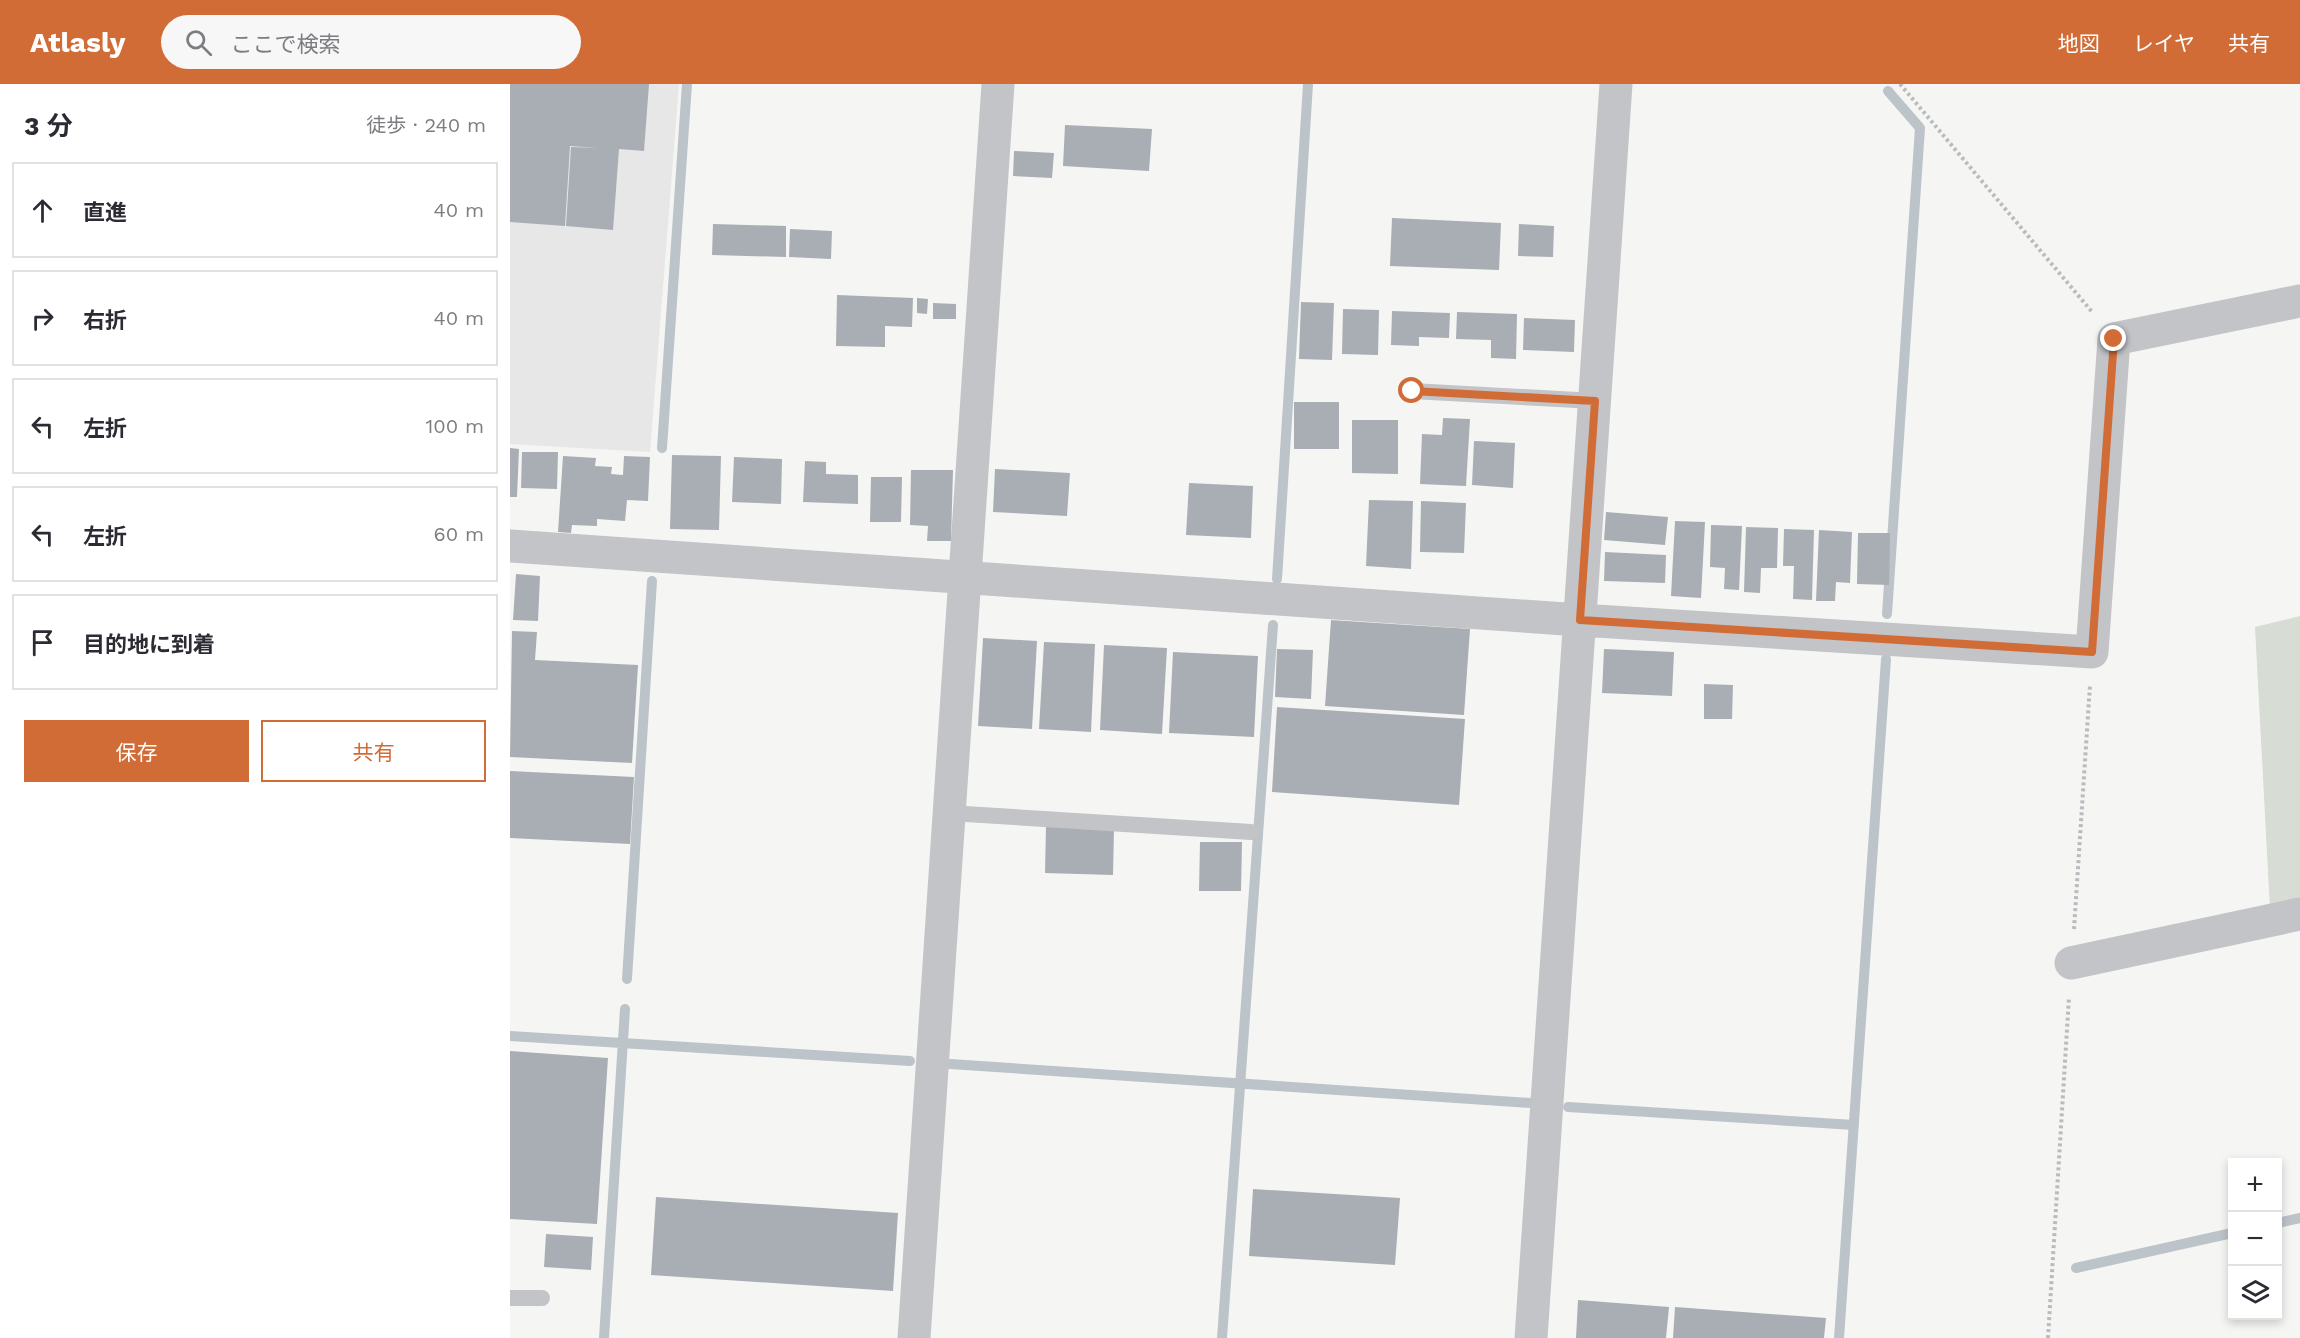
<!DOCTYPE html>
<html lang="ja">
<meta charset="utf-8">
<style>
:root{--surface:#fff;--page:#f7f7f7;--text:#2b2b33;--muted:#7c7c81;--line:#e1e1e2;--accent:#d26c37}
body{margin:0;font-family:"Work Sans","Noto Sans JP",sans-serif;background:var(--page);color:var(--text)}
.controls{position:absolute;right:18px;bottom:18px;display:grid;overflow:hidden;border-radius:0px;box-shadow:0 3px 9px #0003}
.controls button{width:54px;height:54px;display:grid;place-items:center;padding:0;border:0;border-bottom:2px solid var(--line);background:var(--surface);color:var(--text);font:30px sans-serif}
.stop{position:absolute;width:18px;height:18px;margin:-14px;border:4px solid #d26c37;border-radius:50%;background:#fff}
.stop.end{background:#d26c37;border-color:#fff;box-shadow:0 2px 6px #0008}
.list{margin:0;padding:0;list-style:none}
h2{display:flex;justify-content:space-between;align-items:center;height:78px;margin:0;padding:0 24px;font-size:26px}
h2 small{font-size:20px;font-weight:400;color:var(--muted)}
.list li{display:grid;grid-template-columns:39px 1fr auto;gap:18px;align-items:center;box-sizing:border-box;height:96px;margin:0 12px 12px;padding:0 12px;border:2px solid var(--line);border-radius:0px}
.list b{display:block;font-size:22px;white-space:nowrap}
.list em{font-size:20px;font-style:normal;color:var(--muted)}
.actions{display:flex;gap:12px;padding:18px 24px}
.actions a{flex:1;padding:14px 0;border:2px solid var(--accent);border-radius:0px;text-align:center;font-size:21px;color:var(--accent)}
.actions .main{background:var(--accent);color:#fff}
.icon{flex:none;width:33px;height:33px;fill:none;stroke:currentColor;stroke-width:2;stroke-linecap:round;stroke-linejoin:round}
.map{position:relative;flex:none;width:1790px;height:1254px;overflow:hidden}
header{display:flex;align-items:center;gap:36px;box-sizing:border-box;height:84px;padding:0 30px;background:var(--accent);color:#fff}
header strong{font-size:28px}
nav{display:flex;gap:33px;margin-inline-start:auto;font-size:21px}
.search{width:420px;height:54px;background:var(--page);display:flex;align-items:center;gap:15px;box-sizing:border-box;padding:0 21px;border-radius:33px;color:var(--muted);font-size:22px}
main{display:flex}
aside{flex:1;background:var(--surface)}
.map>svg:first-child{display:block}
.built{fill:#e6e7e6}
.green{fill:#d7dcd4}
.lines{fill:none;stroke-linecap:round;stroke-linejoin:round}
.stream{stroke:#bcc3c9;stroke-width:10}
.building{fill:#a8aeb4}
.path{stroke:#b9bbbe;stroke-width:4;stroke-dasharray:3 3;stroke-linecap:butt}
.lane{stroke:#c2c4c8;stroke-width:16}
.street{stroke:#c2c4c8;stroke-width:33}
.route{stroke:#d26c37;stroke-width:8}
</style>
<header>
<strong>Atlasly</strong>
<div class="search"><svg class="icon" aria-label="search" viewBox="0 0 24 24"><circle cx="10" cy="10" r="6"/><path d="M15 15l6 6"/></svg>ここで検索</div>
<nav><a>地図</a><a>レイヤ</a><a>共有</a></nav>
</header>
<main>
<aside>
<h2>3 分<small>徒歩 · 240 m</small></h2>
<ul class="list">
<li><svg class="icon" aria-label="ahead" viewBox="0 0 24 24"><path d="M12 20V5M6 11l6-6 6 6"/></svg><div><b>直進</b></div><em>40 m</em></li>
<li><svg class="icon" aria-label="right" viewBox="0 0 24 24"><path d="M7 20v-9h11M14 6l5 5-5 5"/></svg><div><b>右折</b></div><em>40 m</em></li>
<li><svg class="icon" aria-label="left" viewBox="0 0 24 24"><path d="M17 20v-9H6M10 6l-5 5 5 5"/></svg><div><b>左折</b></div><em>100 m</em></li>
<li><svg class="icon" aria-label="left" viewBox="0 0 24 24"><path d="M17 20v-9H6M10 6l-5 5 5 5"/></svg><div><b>左折</b></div><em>60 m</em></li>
<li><svg class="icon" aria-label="arrive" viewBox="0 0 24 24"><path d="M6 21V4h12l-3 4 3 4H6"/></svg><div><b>目的地に到着</b></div></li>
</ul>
<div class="actions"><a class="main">保存</a><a>共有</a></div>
</aside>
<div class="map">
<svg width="1790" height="1254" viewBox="0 0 1790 1254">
<rect width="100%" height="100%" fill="#f5f6f3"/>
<path class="built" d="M 0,0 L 169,0 L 140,368 L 0,360 Z"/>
<path class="green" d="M 1790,532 L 1790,819 L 1760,825 L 1745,543 Z"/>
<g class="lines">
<path class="stream" d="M 152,364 L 177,0
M 767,495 L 798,0
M 1377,530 L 1410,44 L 1378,7
M 117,895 L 142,497
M 0,952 L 400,977
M 440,980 L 1021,1019
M 1058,1023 L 1344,1041
M 1768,1139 L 1790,1134
M 1566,1184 L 1722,1149
M 94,1254 L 115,925
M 712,1254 L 763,541
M 1329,1254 L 1376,575"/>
</g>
<path class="building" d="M 0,0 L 139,0 L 134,67 L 109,65 L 103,146 L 56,142 L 61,63 L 88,64 L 60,62 L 55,142 L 0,138 Z
M 555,41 L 642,45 L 639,87 L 553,82 Z
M 504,67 L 544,69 L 542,94 L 503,92 Z
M 882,134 L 991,139 L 989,186 L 880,182 Z
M 203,140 L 276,142 L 276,173 L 202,171 Z
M 1009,140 L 1044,142 L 1043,173 L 1008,172 Z
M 280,145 L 322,147 L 321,175 L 279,173 Z
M 327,211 L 403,214 L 402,243 L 375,242 L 375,263 L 326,262 Z
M 407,214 L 418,215 L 417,230 L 407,229 Z
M 791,218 L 824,219 L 822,276 L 789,275 Z
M 423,219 L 446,220 L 446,235 L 423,235 Z
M 833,225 L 869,226 L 868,271 L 832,270 Z
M 882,227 L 940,229 L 939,254 L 909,253 L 909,262 L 881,261 Z
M 947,228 L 1007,230 L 1006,275 L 981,274 L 981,256 L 946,255 Z
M 1014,234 L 1065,236 L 1064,268 L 1013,266 Z
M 784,318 L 829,318 L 829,365 L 784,365 Z
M 933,334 L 960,335 L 956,402 L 910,400 L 912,350 L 932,351 Z
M 842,336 L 888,336 L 888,390 L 842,389 Z
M 964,357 L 1005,359 L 1003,404 L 962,401 Z
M 0,364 L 9,365 L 7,413 L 0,413 Z
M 12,368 L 48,368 L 47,405 L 11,404 Z
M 162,371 L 211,372 L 209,446 L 160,445 Z
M 53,372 L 86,374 L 85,382 L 102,383 L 101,390 L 113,391 L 114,372 L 140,373 L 138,417 L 117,416 L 115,437 L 87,435 L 87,442 L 62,441 L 61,449 L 48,448 Z
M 224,373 L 272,375 L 271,420 L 222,418 Z
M 295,377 L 316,378 L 316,390 L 348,391 L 348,420 L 293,418 Z
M 485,385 L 560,389 L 557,432 L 483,428 Z
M 401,386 L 443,386 L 441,457 L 417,457 L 418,442 L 400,441 Z
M 361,393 L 392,393 L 391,438 L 360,438 Z
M 679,399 L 743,402 L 741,454 L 676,451 Z
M 859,416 L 903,417 L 901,485 L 856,482 Z
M 911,417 L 956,419 L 954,469 L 910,468 Z
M 1096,428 L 1158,433 L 1155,461 L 1094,456 Z
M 1165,437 L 1195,438 L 1191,514 L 1161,512 Z
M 1201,441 L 1232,442 L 1229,506 L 1214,505 L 1215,484 L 1200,483 Z
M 1236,443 L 1268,444 L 1267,484 L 1251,484 L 1250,509 L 1234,508 Z
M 1274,445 L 1304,446 L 1302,516 L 1283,515 L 1284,482 L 1273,482 Z
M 1309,446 L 1342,448 L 1340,499 L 1326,498 L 1325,517 L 1306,517 Z
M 1348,449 L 1380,449 L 1379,501 L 1347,500 Z
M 1095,468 L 1156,471 L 1155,499 L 1094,497 Z
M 6,490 L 30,492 L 28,537 L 3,536 Z
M 821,536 L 960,545 L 954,631 L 815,622 Z
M 2,547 L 27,548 L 25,576 L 128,581 L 122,679 L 0,673 Z
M 473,554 L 527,557 L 522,645 L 468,642 Z
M 534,558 L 585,560 L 581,648 L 529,645 Z
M 594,561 L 657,564 L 652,650 L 590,646 Z
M 767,565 L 803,566 L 801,615 L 765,613 Z
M 1094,565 L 1164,568 L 1162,612 L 1092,609 Z
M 663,568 L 748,572 L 744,653 L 659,649 Z
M 1194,600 L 1223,601 L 1222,635 L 1194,635 Z
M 767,623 L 955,635 L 949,721 L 762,708 Z
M 0,687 L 124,693 L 120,760 L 0,754 Z
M 536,742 L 604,744 L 603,791 L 535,789 Z
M 690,758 L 732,758 L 731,807 L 689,807 Z
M 0,967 L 98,974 L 87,1140 L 0,1135 Z
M 743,1105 L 890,1114 L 885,1181 L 739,1172 Z
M 146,1113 L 388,1129 L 383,1207 L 141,1191 Z
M 36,1150 L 83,1153 L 81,1186 L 34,1183 Z
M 1068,1216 L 1159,1223 L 1156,1254 L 1066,1254 Z
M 1165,1223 L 1316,1234 L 1314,1254 L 1163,1254 Z"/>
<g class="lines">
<path class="path" d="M 1390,0 L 1583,229
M 1564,845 L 1580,601
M 1538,1254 L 1559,913"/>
<path class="lane" d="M 902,307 L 1085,317
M 439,729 L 741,748
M 0,1214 L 32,1214"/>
<path class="street" d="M 0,462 L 1070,536 L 1582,568 L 1604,255 L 1790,217
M 1561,879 L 1790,830
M 404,1254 L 488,0
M 1021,1254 L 1106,0"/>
</g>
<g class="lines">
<path class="route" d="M 902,307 L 1085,317 L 1070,536 L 1582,568 L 1604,255"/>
</g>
</svg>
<div class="controls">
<button>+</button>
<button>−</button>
<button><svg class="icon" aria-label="layers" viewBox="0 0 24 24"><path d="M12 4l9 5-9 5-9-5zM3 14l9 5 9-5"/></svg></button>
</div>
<div class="stop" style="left:902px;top:307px"></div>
<div class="stop end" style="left:1604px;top:255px"></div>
</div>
</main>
